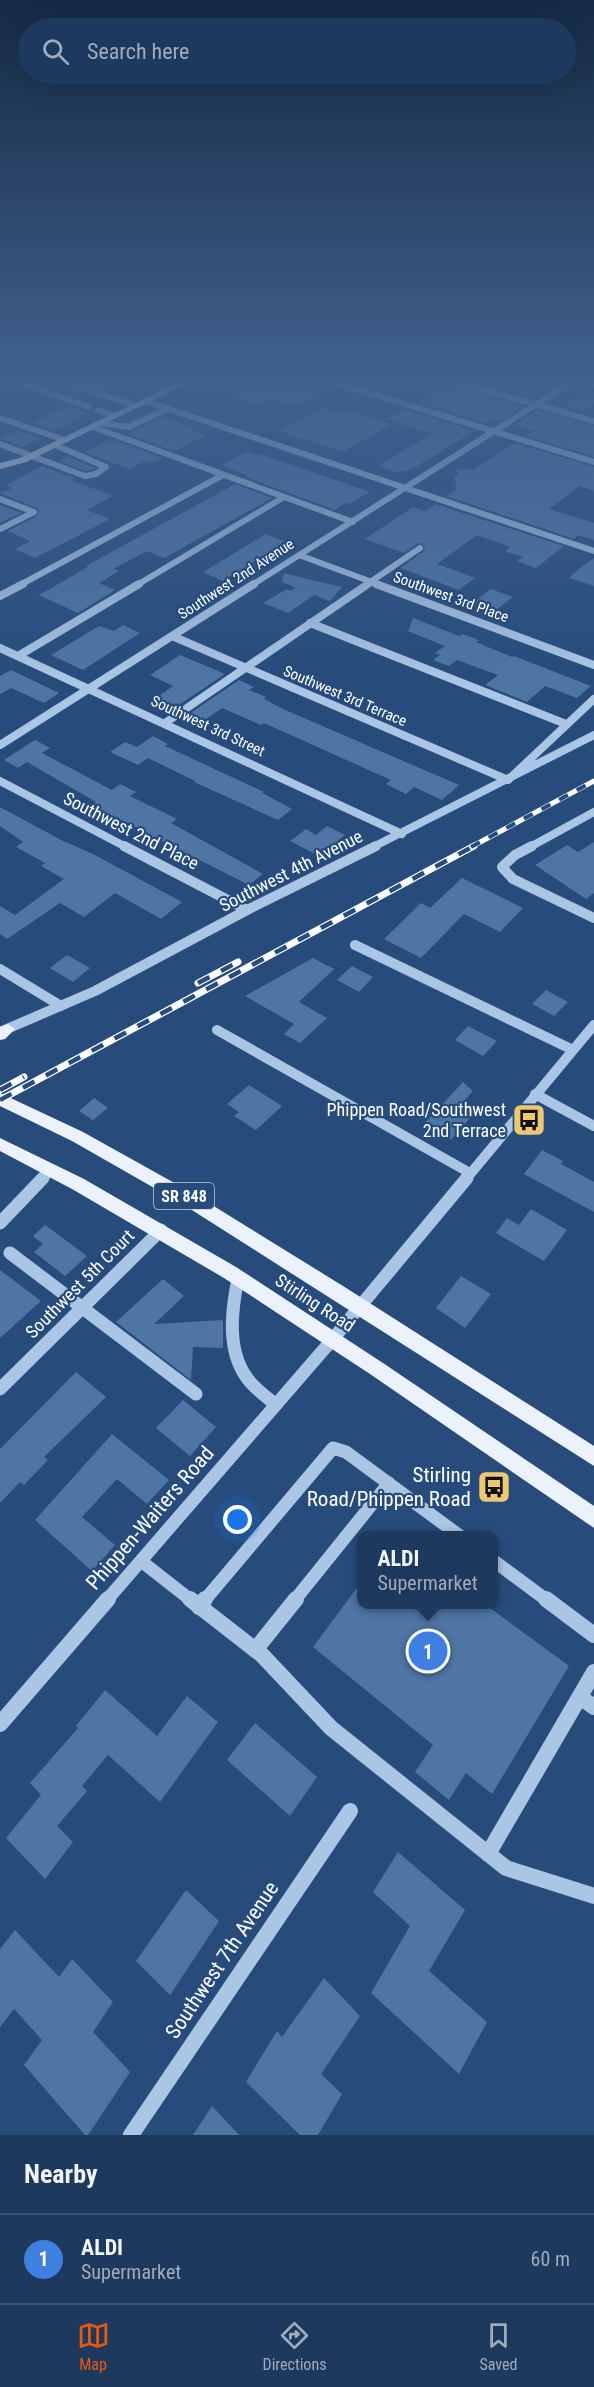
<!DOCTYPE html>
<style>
:root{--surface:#1d395d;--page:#2a4466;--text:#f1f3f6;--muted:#a0acbc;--line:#3b5372;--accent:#ea580c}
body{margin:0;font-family:"Roboto Condensed",sans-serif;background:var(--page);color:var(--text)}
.you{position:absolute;left:238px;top:1520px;width:21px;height:21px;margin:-15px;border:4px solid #fff;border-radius:50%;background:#1a73e8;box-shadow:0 0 0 9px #1a73e833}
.badge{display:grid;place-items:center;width:39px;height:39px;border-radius:50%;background:var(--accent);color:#fff;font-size:20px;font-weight:700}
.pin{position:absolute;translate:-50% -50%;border:3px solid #fff;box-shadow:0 2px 6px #0006}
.popup{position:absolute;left:357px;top:1531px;width:141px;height:78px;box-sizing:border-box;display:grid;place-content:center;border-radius:12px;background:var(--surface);filter:drop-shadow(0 2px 4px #0005);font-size:20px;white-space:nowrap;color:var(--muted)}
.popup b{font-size:22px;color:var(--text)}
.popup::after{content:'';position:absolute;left:50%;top:100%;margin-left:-12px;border:12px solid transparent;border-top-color:var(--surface)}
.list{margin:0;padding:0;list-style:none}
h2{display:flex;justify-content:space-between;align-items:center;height:78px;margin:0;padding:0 24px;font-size:26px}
h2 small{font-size:20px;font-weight:400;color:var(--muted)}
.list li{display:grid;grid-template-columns:39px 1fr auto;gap:18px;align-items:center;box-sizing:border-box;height:90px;padding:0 24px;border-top:2px solid var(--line)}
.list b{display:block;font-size:22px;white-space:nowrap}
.list p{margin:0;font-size:20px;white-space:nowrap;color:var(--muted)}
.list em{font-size:20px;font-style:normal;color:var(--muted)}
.icon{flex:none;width:33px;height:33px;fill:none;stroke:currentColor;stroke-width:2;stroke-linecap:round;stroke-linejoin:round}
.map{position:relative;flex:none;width:594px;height:2135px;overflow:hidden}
.search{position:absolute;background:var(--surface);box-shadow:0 6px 24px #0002;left:18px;right:18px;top:18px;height:66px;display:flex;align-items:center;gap:15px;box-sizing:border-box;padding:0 21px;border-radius:33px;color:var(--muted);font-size:22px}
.sheet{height:168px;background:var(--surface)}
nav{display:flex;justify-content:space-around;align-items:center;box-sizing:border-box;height:84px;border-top:2px solid var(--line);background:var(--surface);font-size:16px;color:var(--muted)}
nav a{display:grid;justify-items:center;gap:3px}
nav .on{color:var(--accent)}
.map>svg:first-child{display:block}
.building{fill:#4f75a4}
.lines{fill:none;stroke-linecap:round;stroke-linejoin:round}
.minor-far4{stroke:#abc5e4;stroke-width:6}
.minor-far3{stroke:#abc5e4;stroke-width:8}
.minor-far2{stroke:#abc5e4;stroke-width:10}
.minor-far1{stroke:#abc5e4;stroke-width:13}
.minor{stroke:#abc5e4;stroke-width:16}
.major{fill:#ebf2fc;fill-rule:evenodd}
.rail-far1-casing{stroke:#fff;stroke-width:5}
.rail-casing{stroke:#fff;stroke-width:7}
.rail-far1{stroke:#274c7c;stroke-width:4;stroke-dasharray:10;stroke-linecap:butt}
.rail{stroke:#274c7c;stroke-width:4.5;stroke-dasharray:13;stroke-linecap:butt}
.labels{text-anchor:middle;stroke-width:4.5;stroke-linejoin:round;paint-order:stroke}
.far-street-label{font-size:15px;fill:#fff;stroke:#274c7c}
.shield{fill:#274c7c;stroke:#bec9d8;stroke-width:1.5}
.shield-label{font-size:16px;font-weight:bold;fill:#fff}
.street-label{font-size:18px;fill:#fff;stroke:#274c7c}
.poi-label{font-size:18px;fill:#fff;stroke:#274c7c;text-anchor:end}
.near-poi-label{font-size:21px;fill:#fff;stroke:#274c7c;text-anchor:end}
.near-street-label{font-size:21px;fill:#fff;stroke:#274c7c}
</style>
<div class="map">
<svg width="594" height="2135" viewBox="0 0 594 2135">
<rect width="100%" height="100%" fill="#274c7c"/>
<path class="building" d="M 266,378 L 315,378 L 318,383 L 333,387 L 296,407 L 272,398 L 258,405 L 231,395 L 263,383 Z
M 474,378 L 553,378 L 525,396 L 470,380 Z
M 456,387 L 524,406 L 501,421 L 494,418 L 486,423 L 417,402 L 440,391 L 445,393 Z
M 585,393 L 594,396 L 594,405 L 583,412 L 564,407 Z
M 68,406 L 90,414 L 55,431 L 32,423 Z
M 323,408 L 344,415 L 352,411 L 391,424 L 343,452 L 279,431 Z
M 404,409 L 474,431 L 407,472 L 403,470 L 398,473 L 379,466 L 431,434 L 386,419 Z
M 537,410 L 594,426 L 594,457 L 526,436 L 535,431 L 514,425 Z
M 163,417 L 194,428 L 190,429 L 206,435 L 174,451 L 128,434 Z
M 18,430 L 42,438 L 22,447 L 0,438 Z
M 111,439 L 162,458 L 151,463 L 145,461 L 130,469 L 84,452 Z
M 515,443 L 594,467 L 594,491 L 580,486 L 549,509 L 594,523 L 594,540 L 578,535 L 574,539 L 446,496 L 457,489 L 454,477 L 458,474 L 457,469 L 472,470 Z
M 246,452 L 258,456 L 260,454 L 370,492 L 349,504 L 346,503 L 335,510 L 246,477 L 248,476 L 222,465 Z
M 68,456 L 95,468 L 85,471 L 59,461 Z
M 42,466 L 75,478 L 71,480 L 113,496 L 87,510 L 110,519 L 35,558 L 15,549 L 30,541 L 8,531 L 37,516 L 39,509 L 0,493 L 12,488 L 6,485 Z
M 235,484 L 272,498 L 164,558 L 147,551 L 113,569 L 119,571 L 99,583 L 115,590 L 78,613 L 39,595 L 88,567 L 86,566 Z
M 435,504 L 564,546 L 536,568 L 517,561 L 523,557 L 505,551 L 510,547 L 477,535 L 437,564 L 475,578 L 459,590 L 400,568 L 423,552 L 425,548 L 423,544 L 418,543 L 404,553 L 365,539 L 413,507 L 425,511 Z
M 0,505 L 21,513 L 0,523 Z
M 266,534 L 286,542 L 223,581 L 203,572 Z
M 594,558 L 594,586 L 569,578 L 579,569 Z
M 284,573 L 311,580 L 342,587 L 330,601 L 314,595 L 288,613 L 263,603 L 287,589 L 291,591 L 295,587 L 282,582 Z
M 491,589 L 513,597 L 496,610 L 474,602 Z
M 413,618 L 459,636 L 463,634 L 479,640 L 476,642 L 512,657 L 514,656 L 591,686 L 577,698 L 545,686 L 527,702 L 485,685 L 498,675 L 457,660 L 449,666 L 433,660 L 440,655 L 435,653 L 445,646 L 408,631 Z
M 123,625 L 140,633 L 83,670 L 51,655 L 99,626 L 114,631 Z
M 180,655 L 225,674 L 173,709 L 153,700 L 173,686 L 150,675 Z
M 11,670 L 59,693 L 44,703 L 11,688 L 0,694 L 0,676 Z
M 239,680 L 254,687 L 249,690 L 266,697 L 264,699 L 283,709 L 459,785 L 442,800 L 414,787 L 406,794 L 386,784 L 391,780 L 264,723 L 261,725 L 222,708 L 203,721 L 189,714 Z
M 153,736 L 168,744 L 165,746 L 264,792 L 262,793 L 292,809 L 278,820 L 194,782 L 195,781 L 148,758 L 138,765 L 110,752 L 125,742 L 137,747 Z
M 35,740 L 50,748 L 42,753 L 112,790 L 120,784 L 136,792 L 130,796 L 177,819 L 171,823 L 263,874 L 249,885 L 154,837 L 152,838 L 137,831 L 140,829 L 91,805 L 96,802 L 27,762 L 18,768 L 4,760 Z
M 0,807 L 61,840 L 93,854 L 182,902 L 161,919 L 115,893 L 84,917 L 60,903 L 7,939 L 0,934 L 0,906 L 15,915 L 64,879 L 41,866 L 45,863 L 16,847 L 23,842 L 0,826 Z
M 327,826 L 345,835 L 319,856 L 290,841 L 306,829 L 316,835 Z
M 594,842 L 594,893 L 586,899 L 535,865 L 567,845 L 578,852 Z
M 462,878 L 523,908 L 500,932 L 464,914 L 421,958 L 384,939 L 421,903 L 430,908 Z
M 67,955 L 90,968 L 73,982 L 50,968 Z
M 313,958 L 334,969 L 299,1002 L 327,1018 L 300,1043 L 284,1034 L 294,1024 L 245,996 Z
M 352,966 L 373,977 L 359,992 L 337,980 Z
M 546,990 L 568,1002 L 554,1016 L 532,1004 Z
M 468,1026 L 497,1041 L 483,1056 L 455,1040 Z
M 463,1082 L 473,1091 L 455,1111 L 469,1119 L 451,1140 L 424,1124 Z
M 249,1085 L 282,1106 L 256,1130 L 234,1116 L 239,1112 L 227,1104 Z
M 94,1098 L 108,1108 L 93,1120 L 79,1111 Z
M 542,1150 L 563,1161 L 561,1164 L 594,1182 L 594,1212 L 524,1174 Z
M 531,1209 L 567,1230 L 544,1261 L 496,1233 L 507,1218 L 519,1225 Z
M 45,1225 L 87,1256 L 65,1276 L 34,1252 L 43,1244 L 33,1236 Z
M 0,1270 L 41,1301 L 0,1338 Z
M 461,1276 L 491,1294 L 465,1328 L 436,1308 Z
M 163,1279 L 184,1296 L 154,1324 L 223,1320 L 223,1348 L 193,1347 L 191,1380 L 116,1322 Z
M 76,1372 L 106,1397 L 44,1457 L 48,1460 L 24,1485 L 20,1482 L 0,1503 L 0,1449 Z
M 183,1400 L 216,1427 L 190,1456 L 156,1428 Z
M 112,1434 L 169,1480 L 147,1504 L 117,1479 L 82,1517 L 115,1545 L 92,1571 L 35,1520 Z
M 362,1581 L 362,1605 L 486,1605 L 569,1666 L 492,1794 L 466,1773 L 449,1800 L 415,1772 L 433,1745 L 313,1647 Z
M 105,1690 L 157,1736 L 187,1696 L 218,1722 L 160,1802 L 108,1755 L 82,1786 L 87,1791 L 57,1826 L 73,1842 L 45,1879 L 6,1838 L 41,1795 L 30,1783 L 78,1728 L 76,1726 Z
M 255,1723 L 317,1777 L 290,1816 L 227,1760 Z
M 398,1852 L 465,1910 L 429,1971 L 487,2022 L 459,2074 L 371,1993 L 410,1926 L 373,1892 Z
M 186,1890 L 219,1921 L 170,1995 L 136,1961 Z
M 15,1930 L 59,1977 L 72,1959 L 113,2002 L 93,2032 L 130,2072 L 88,2135 L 85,2135 L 24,2065 L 42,2040 L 14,2009 L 0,2027 L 0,1949 Z
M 324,1978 L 360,2016 L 321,2074 L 342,2094 L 318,2135 L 300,2135 L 246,2082 L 277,2031 L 282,2037 Z
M 212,2106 L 239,2135 L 193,2135 Z"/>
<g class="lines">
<path class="minor-far4" d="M 53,378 L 136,406
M 232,378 L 250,383 L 261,378
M 320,378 L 594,462
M 443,378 L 594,421
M 572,378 L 594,384
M 16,381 L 89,407
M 0,384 L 13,378
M 26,384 L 40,378
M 86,389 L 110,378
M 145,401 L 594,551
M 98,410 L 115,416
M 0,418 L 65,440
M 100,423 L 129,427 L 167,409
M 93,427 L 353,522
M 0,444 L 85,476 L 96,474 L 106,467 L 55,445
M 0,499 L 34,512 L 0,529
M 299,555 L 380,585
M 20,585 L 223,475
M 137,585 L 284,497
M 252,585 L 578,378
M 366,585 L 420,548"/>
<path class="minor-far3" d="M 376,584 L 594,665
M 0,596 L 23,584
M 310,623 L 566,724
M 172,636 L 508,780 L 594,699
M 0,648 L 402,834
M 18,656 L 139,584
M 165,723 L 368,584
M 0,745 L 254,584
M 0,781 L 126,847
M 373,847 L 594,735
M 530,847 L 594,812"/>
<path class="minor-far2" d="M 124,846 L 247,910
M 532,846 L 515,855 L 502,867 L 513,879 L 594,918
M 355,945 L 573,1050
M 0,969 L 61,1006
M 217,1030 L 470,1173
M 0,1032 L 95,991 L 249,909 L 376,846
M 535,1094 L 594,1126
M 42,1179 L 51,1170
M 466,1179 L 594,1025"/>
<path class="minor-far1" d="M 0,1223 L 43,1178
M 10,1253 L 196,1394
M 238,1279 C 231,1312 226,1355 251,1383 C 258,1391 268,1398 276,1405
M 0,1389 L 161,1230
M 141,1561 L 192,1601
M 494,1561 L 548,1601
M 106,1601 L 332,1340 L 467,1178
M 204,1601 L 333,1448 L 346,1452 L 460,1536
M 294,1601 L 389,1483"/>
<path class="minor" d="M 190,1599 L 262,1655 L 331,1728 L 506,1868 L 594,1896
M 546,1599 L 594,1635
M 199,1607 L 205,1599
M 255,1650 L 296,1599
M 580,1697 L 594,1707
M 0,1724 L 108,1599
M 488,1854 L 594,1672
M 131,2135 L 350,1811"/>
<path class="major" d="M 188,378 L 198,378 L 26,462 L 0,469 L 0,463 L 20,458 Z
M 8,1024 L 15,1029 L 5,1039 L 0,1040 L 0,1027 Z
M 0,1093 L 83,1132 L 196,1195 L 343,1286 L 594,1446 L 594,1466 L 184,1205 L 72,1141 L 0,1106 Z
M 0,1138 L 84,1179 L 236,1267 L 383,1363 L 594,1506 L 594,1528 L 370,1374 L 224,1278 L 72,1189 L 0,1151 Z"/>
<defs>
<path id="rail-far1" d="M 471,847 L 594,781"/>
<path id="rail" d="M 198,983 L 238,962
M 0,1090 L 24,1077
M 0,1100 L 474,846"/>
</defs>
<use href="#rail-far1" class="rail-far1-casing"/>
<use href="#rail" class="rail-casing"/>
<use href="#rail-far1" class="rail-far1"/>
<use href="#rail" class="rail"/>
</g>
<linearGradient id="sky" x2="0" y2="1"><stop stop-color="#152a44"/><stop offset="0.56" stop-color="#41618e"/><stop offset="1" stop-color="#41618e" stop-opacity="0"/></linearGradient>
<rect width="594" height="677" fill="url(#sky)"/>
<defs>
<symbol id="bus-square" viewBox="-11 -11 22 22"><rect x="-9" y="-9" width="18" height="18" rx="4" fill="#ecc971" stroke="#274c7c"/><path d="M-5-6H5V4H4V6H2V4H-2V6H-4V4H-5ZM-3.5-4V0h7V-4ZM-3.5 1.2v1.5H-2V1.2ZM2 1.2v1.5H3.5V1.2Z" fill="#111"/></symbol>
</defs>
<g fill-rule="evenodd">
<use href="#bus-square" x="510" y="1101" width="38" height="38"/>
<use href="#bus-square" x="475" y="1468" width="38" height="38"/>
</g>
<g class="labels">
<g class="far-street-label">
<text transform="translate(236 579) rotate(-33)" y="5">Southwest 2nd Avenue</text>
<text transform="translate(451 597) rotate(20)" y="5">Southwest 3rd Place</text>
<text transform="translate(345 696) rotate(23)" y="5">Southwest 3rd Terrace</text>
<text transform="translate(208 726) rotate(25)" y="5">Southwest 3rd Street</text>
</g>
<rect class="shield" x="154" y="1183" width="60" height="26" rx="4.5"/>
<g class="shield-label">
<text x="184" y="1202">SR 848</text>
</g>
<g class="street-label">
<text transform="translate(131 831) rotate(27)" y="6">Southwest 2nd Place</text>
<text transform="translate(291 871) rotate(-27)" y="6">Southwest 4th Avenue</text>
<text transform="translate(80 1284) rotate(-45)" y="6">Southwest 5th Court</text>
<text transform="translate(315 1303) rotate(33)" y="6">Stirling Road</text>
</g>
<g class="poi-label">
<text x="506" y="1116">Phippen Road/Southwest<tspan x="506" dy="21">2nd Terrace</tspan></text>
</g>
<g class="near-poi-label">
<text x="471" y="1482">Stirling<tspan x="471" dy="24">Road/Phippen Road</tspan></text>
</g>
<g class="near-street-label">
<text transform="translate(150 1518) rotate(-49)" y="7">Phippen-Waiters Road</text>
<text transform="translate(222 1960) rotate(-56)" y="7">Southwest 7th Avenue</text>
</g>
</g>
</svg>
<div class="you"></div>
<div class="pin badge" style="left:428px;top:1651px;background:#3f7fe0">1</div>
<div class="popup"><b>ALDI</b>Supermarket</div>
<div class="search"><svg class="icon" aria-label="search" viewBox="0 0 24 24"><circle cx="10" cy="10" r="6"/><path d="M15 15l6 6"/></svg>Search here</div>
</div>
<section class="sheet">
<h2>Nearby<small></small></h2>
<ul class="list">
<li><span class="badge" style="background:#3f7fe0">1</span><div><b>ALDI</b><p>Supermarket</p></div><em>60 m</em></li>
</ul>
</section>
<nav>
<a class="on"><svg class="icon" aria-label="map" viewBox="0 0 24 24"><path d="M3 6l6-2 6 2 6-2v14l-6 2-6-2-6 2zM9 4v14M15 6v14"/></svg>Map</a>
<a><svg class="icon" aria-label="directions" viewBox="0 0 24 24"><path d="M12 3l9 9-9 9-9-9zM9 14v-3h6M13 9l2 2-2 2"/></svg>Directions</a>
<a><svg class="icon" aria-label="saved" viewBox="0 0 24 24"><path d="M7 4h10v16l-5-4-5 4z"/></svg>Saved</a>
</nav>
